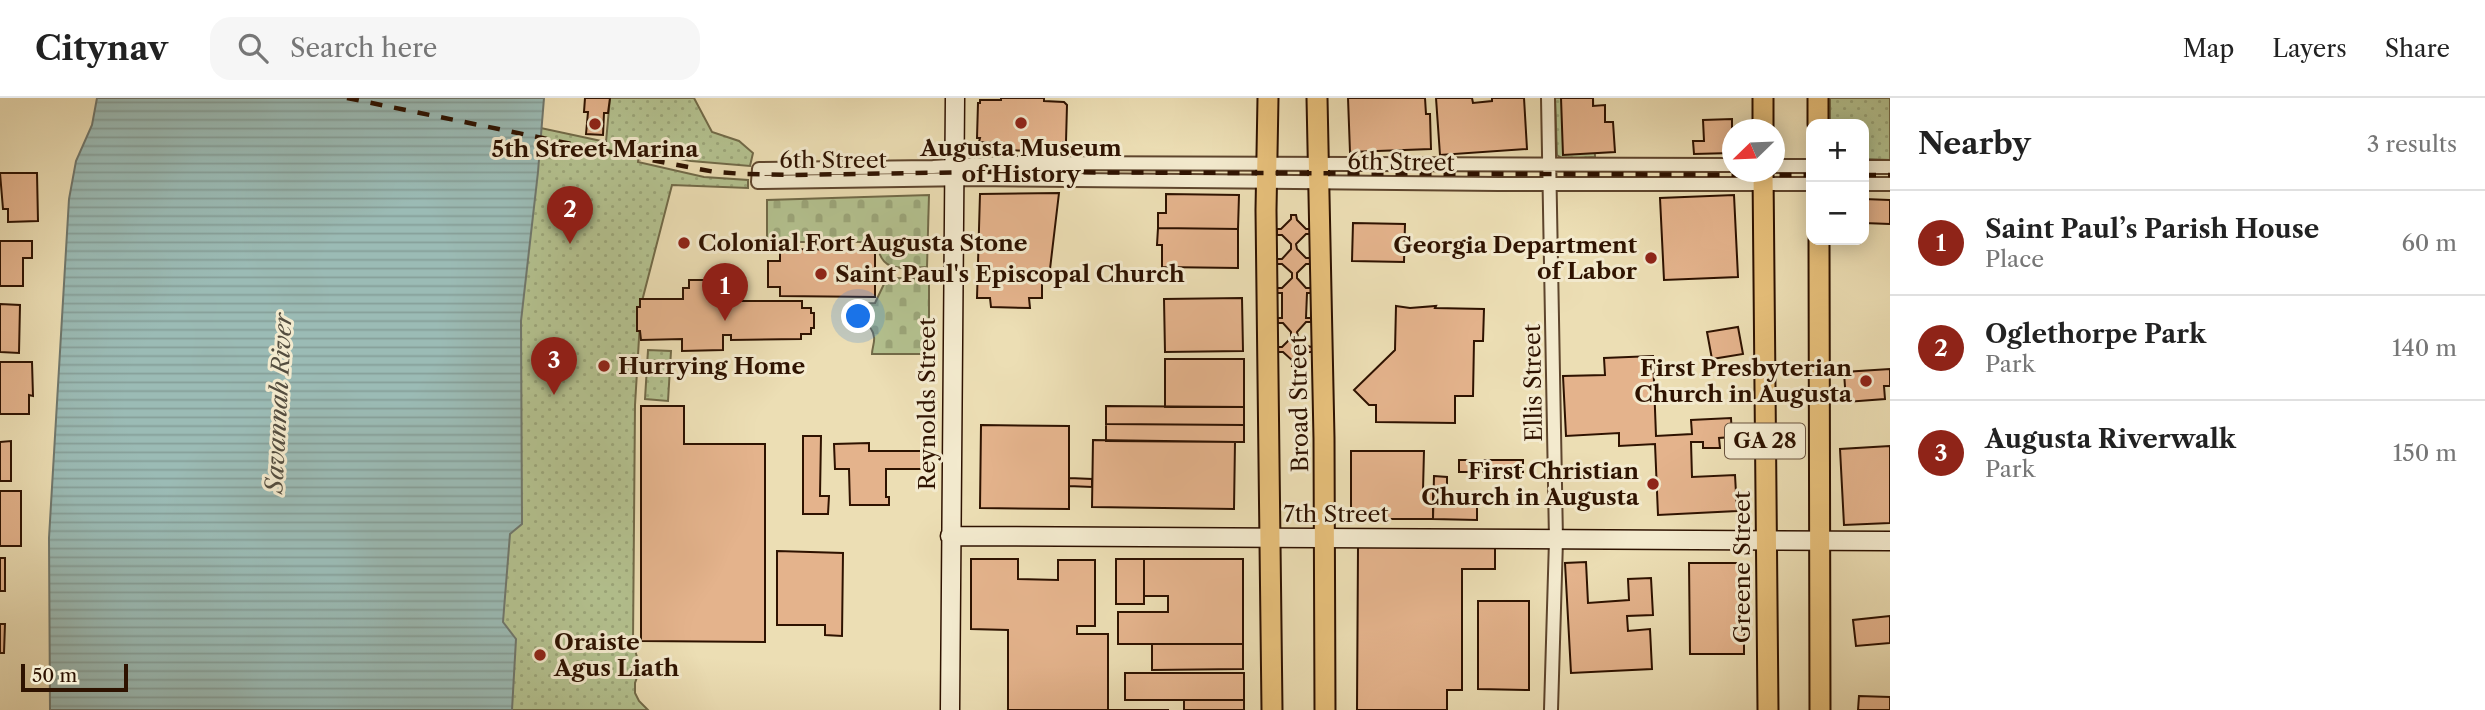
<!DOCTYPE html>
<meta charset="utf-8">
<style>
:root{--surface:#fff;--page:#f6f6f6;--text:#222;--muted:#767676;--line:#e0e0e0;--accent:#8f2418}
body{margin:0;font-family:"Libre Caslon Text",serif;background:var(--page);color:var(--text)}
.controls{position:absolute;right:21px;top:21px;display:grid;overflow:hidden;border-radius:14px;box-shadow:0 4px 18px #0003}
.controls button{width:63px;height:63px;display:grid;place-items:center;padding:0;border:0;border-bottom:2px solid var(--line);background:var(--surface);color:var(--text);font:35px sans-serif}
.compass{position:absolute;left:1722px;top:21px;width:63px;height:63px;border-radius:50%;background:var(--surface);box-shadow:0 4px 18px #0003;rotate:247deg}
.scale{position:absolute;left:21px;bottom:18px;width:107px;box-sizing:border-box;padding-left:7px;border:4px solid #2e1200;border-top:0;font-size:19px;line-height:24px;white-space:nowrap;color:#2e1200;-webkit-text-stroke:5px #f3eace;paint-order:stroke}
.you{position:absolute;left:859px;top:219px;width:24px;height:24px;margin:-18px;border:5px solid #fff;border-radius:50%;background:#1a73e8;box-shadow:0 0 0 10px #1a73e833}
.badge{display:grid;place-items:center;width:46px;height:46px;border-radius:50%;background:var(--accent);color:#fff;font-size:23px;font-weight:700}
.pin{position:absolute;translate:-50% -58px;filter:drop-shadow(0 2px 4px #0008)}
.pin::after{content:'';position:absolute;top:37px;width:24px;height:21px;background:inherit;clip-path:polygon(0 0,100% 0,50% 100%)}
.list{margin:0;padding:0;list-style:none}
h2{display:flex;justify-content:space-between;align-items:center;height:91px;margin:0;padding:0 28px;font-size:30px}
h2 small{font-size:23px;font-weight:400;color:var(--muted)}
.list li{display:grid;grid-template-columns:46px 1fr auto;gap:21px;align-items:center;box-sizing:border-box;height:105px;padding:0 28px;border-top:2px solid var(--line)}
.list b{display:block;font-size:26px;white-space:nowrap}
.list p{margin:0;font-size:23px;white-space:nowrap;color:var(--muted)}
.list em{font-size:23px;font-style:normal;color:var(--muted)}
.icon{flex:none;width:38px;height:38px;fill:none;stroke:currentColor;stroke-width:2;stroke-linecap:round;stroke-linejoin:round}
.map{position:relative;flex:none;width:1890px;height:612px;overflow:hidden}
header{display:flex;align-items:center;gap:42px;box-sizing:border-box;height:98px;padding:0 35px;background:var(--surface);border-bottom:2px solid var(--line)}
header strong{font-size:33px}
nav{display:flex;gap:38px;margin-inline-start:auto;font-size:24px}
.search{width:490px;height:63px;background:var(--page);display:flex;align-items:center;gap:18px;box-sizing:border-box;padding:0 24px;border-radius:21px;color:var(--muted);font-size:26px}
main{display:flex}
aside{flex:1;background:var(--surface)}
.map>svg:first-child{display:block}
.cemetery{fill:url(#cemetery-stones);stroke:#716a48;stroke-width:2}
.park{fill:url(#park-dots);stroke:#716a48;stroke-width:2}
.water{fill:url(#water-rules);stroke:#6f776d;stroke-width:2}
.building{fill:#e4b38c;stroke:#2e1200;stroke-width:2}
.lines{fill:none;stroke-linecap:round;stroke-linejoin:round}
.street-casing{stroke:#5e452d;stroke-width:16}
.secondary-casing{stroke:#2e1200;stroke-width:21}
.primary-casing{stroke:#2e1200;stroke-width:23}
.street{stroke:#f3eace;stroke-width:12}
.secondary{stroke:#f3eace;stroke-width:18}
.primary{stroke:#e6bf7a;stroke-width:19}
.rail{stroke:#2e1200;stroke-width:4.5;stroke-dasharray:12 12;stroke-linecap:butt}
.poi-dot{fill:#8f2418;stroke:#f3eace;stroke-width:2.5}
.labels{text-anchor:middle;stroke-width:6;stroke-linejoin:round;paint-order:stroke}
.shield{fill:#f3eace;stroke:#69533e;stroke-width:2}
.shield-label{font-size:21px;font-weight:bold;fill:#2e1200}
.poi-label{font-size:23px;font-weight:bold;fill:#2e1200;stroke:#f3eace;text-anchor:start}
.street-label{font-size:23px;fill:#2e1200;stroke:#f3eace}
.water-label{font-size:24px;font-style:italic;fill:#544d3f;stroke:#f3eace}
</style>
<header>
<strong>Citynav</strong>
<div class="search"><svg class="icon" aria-label="search" viewBox="0 0 24 24"><circle cx="10" cy="10" r="6"/><path d="M15 15l6 6"/></svg>Search here</div>
<nav><a>Map</a><a>Layers</a><a>Share</a></nav>
</header>
<main>
<div class="map">
<svg width="1890" height="612" viewBox="0 0 1890 612">
<defs>
<pattern id="cemetery-stones" width="16" height="16" patternUnits="userSpaceOnUse" patternTransform="scale(1.75)"><rect width="16" height="16" fill="#b4c290"/><path d="M2 7V4a2 2 0 0 1 4 0v3zM10 15v-3a2 2 0 0 1 4 0v3z" fill="#9ba67a"/></pattern>
<pattern id="park-dots" width="8" height="8" patternUnits="userSpaceOnUse" patternTransform="scale(1.75)"><rect width="8" height="8" fill="#b4c290"/><path d="M2 2h.1M6 6h.1" fill="none" stroke="#9ba67a" stroke-width="1.8" stroke-linecap="round"/></pattern>
<pattern id="water-rules" width="6" height="5" patternUnits="userSpaceOnUse" patternTransform="scale(1.75)"><rect width="6" height="5" fill="#9bbbb5"/><path d="M0 2.5h6" fill="none" stroke="#86a09a"/></pattern>
</defs>
<rect width="100%" height="100%" fill="#ecdeb4"/>
<filter id="stains"><feTurbulence type="fractalNoise" baseFrequency=".00286" numOctaves="4"/><feColorMatrix values="0 0 0 0 .2 0 0 0 0 .09 0 0 0 0 .02 0 0 0 .5 -.17"/></filter>
<radialGradient id="worn" r=".72"><stop offset=".6" stop-color="#630" stop-opacity="0"/><stop offset="1" stop-color="#630" stop-opacity=".3"/></radialGradient>
<path class="cemetery" d="M 929,97 L 927,169 C 902,170 880,176 877,144 L 767,144 L 767,102 Z
M 895,180 L 929,181 L 929,256 L 872,256 C 872,250 875,244 874,239 C 872,224 856,219 843,215 L 856,206 L 875,205 L 884,186 Z"/>
<path class="park" d="M 610,0 L 694,0 L 712,34 L 739,43 L 753,55 L 750,68 L 691,63 L 639,53 L 638,64 L 704,79 L 748,82 L 748,90 L 672,87 L 641,207 L 635,307 L 633,544 L 640,571 L 635,585 L 635,595 L 639,603 L 648,612 L 457,612 L 485,18 L 606,44 Z
M 1555,0 L 1593,0 L 1595,59 L 1563,61 L 1557,57 Z
M 1830,0 L 1890,0 L 1890,62 L 1864,61 L 1864,26 L 1830,26 Z
M 648,252 L 671,253 L 668,303 L 645,301 Z"/>
<path class="water" d="M 97,0 L 544,0 L 538,74 L 521,223 L 522,426 L 510,436 L 503,524 L 516,541 L 512,612 L 50,612 L 49,440 L 69,101 L 76,63 L 92,27 Z"/>
<path class="building" d="M 585,0 L 610,0 L 608,15 L 604,15 L 603,37 L 586,36 L 588,14 L 584,14 Z
M 1001,0 L 1044,0 L 1044,3 L 1064,4 L 1067,7 L 1066,44 L 1063,44 L 1063,46 L 1042,46 L 1042,53 L 1000,52 L 1000,45 L 979,44 L 980,40 L 977,40 L 978,5 L 980,5 L 980,2 L 1001,2 Z
M 1348,0 L 1425,0 L 1426,16 L 1430,16 L 1431,51 L 1350,54 Z
M 1436,0 L 1472,0 L 1473,5 L 1492,3 L 1492,0 L 1524,0 L 1527,51 L 1440,57 Z
M 1561,0 L 1593,0 L 1593,8 L 1605,7 L 1605,24 L 1613,24 L 1615,54 L 1563,57 Z
M 1732,21 L 1732,55 L 1694,56 L 1693,43 L 1704,43 L 1703,22 Z
M 0,75 L 37,75 L 38,123 L 8,124 L 8,111 L 3,111 Z
M 1059,95 L 1050,171 L 1042,172 L 1042,200 L 1029,200 L 1030,210 L 991,209 L 990,200 L 977,200 L 980,96 Z
M 1166,96 L 1239,97 L 1238,131 L 1158,130 L 1158,115 L 1166,115 Z
M 1734,97 L 1738,179 L 1664,182 L 1660,100 Z
M 1864,101 L 1890,102 L 1890,126 L 1864,125 Z
M 1291,117 L 1296,117 L 1297,122 L 1306,131 L 1311,131 L 1311,136 L 1306,136 L 1296,146 L 1297,151 L 1306,160 L 1312,160 L 1311,166 L 1306,166 L 1297,175 L 1297,180 L 1306,190 L 1312,190 L 1311,195 L 1307,195 L 1306,220 L 1311,220 L 1311,224 L 1306,224 L 1297,234 L 1298,239 L 1307,248 L 1312,249 L 1312,254 L 1307,254 L 1298,263 L 1298,268 L 1292,268 L 1293,263 L 1283,254 L 1278,254 L 1278,249 L 1282,249 L 1291,240 L 1291,234 L 1283,225 L 1278,225 L 1277,220 L 1282,220 L 1282,195 L 1277,195 L 1277,190 L 1282,190 L 1292,180 L 1292,175 L 1282,166 L 1277,166 L 1277,161 L 1282,161 L 1291,151 L 1291,146 L 1282,137 L 1277,137 L 1277,131 L 1281,131 L 1291,121 Z
M 1353,125 L 1405,126 L 1404,164 L 1352,163 Z
M 1158,130 L 1238,131 L 1238,170 L 1162,169 L 1162,147 L 1157,147 Z
M 0,143 L 32,143 L 32,160 L 23,160 L 23,188 L 0,188 Z
M 780,151 L 875,152 L 875,199 L 780,198 L 780,189 L 768,189 L 768,163 L 780,163 Z
M 689,182 L 716,182 L 717,190 L 722,190 L 722,198 L 732,197 L 732,203 L 802,203 L 802,210 L 811,210 L 811,215 L 814,215 L 814,230 L 811,230 L 811,236 L 801,236 L 801,241 L 731,242 L 731,237 L 723,237 L 723,252 L 682,253 L 682,241 L 641,242 L 640,233 L 637,233 L 637,209 L 640,209 L 640,201 L 683,201 L 683,190 L 689,190 Z
M 1242,200 L 1243,253 L 1165,254 L 1164,201 Z
M 0,206 L 20,207 L 19,255 L 0,254 Z
M 1396,208 L 1410,210 L 1436,208 L 1435,210 L 1484,211 L 1483,243 L 1474,243 L 1473,298 L 1455,298 L 1455,325 L 1376,324 L 1376,307 L 1369,307 L 1354,292 L 1395,252 Z
M 1738,229 L 1743,256 L 1712,261 L 1707,234 Z
M 1653,258 L 1656,338 L 1692,336 L 1691,322 L 1731,320 L 1732,339 L 1719,340 L 1720,350 L 1703,350 L 1703,344 L 1691,344 L 1692,379 L 1735,377 L 1737,413 L 1658,417 L 1655,346 L 1619,348 L 1619,335 L 1566,338 L 1563,278 L 1605,277 L 1604,260 Z
M 1165,261 L 1244,261 L 1244,309 L 1165,309 Z
M 0,264 L 32,264 L 33,298 L 29,297 L 29,316 L 0,316 Z
M 1890,271 L 1890,288 L 1884,288 L 1885,301 L 1846,304 L 1844,274 Z
M 641,308 L 684,308 L 684,346 L 765,346 L 765,544 L 641,543 Z
M 1106,308 L 1244,309 L 1244,327 L 1106,326 Z
M 1106,326 L 1244,327 L 1244,344 L 1106,343 Z
M 981,327 L 1069,328 L 1069,411 L 980,410 Z
M 803,338 L 821,338 L 820,398 L 829,398 L 828,416 L 803,416 Z
M 1093,342 L 1235,344 L 1234,411 L 1092,409 Z
M 11,343 L 11,383 L 0,383 L 0,344 Z
M 869,345 L 869,353 L 927,353 L 927,371 L 886,371 L 886,399 L 889,399 L 889,407 L 850,407 L 849,371 L 835,371 L 834,346 Z
M 1890,348 L 1890,425 L 1844,427 L 1840,351 Z
M 1351,353 L 1424,353 L 1423,392 L 1433,392 L 1433,421 L 1351,421 Z
M 1459,362 L 1523,362 L 1523,374 L 1459,374 Z
M 1434,378 L 1447,379 L 1447,394 L 1477,395 L 1477,422 L 1433,421 Z
M 1069,380 L 1092,381 L 1092,389 L 1069,388 Z
M 0,393 L 21,393 L 21,448 L 0,448 Z
M 1358,449 L 1495,449 L 1495,471 L 1462,471 L 1462,592 L 1447,592 L 1447,612 L 1357,612 Z
M 777,453 L 843,455 L 842,538 L 825,537 L 825,527 L 777,527 Z
M 0,460 L 5,460 L 5,493 L 0,493 Z
M 971,461 L 1018,461 L 1018,481 L 1058,482 L 1058,462 L 1095,462 L 1095,528 L 1077,528 L 1077,536 L 1108,536 L 1108,612 L 1169,612 L 1008,612 L 1008,532 L 971,531 Z
M 1116,461 L 1144,461 L 1144,506 L 1116,506 Z
M 1144,461 L 1243,461 L 1243,546 L 1118,546 L 1118,514 L 1168,514 L 1168,498 L 1144,498 Z
M 1586,464 L 1588,505 L 1629,502 L 1628,481 L 1651,480 L 1653,517 L 1627,518 L 1628,533 L 1650,531 L 1652,571 L 1571,575 L 1565,465 Z
M 1689,465 L 1744,465 L 1744,556 L 1690,556 Z
M 1478,503 L 1529,503 L 1529,592 L 1478,591 Z
M 1890,518 L 1890,545 L 1856,548 L 1853,522 Z
M 0,526 L 5,526 L 4,555 L 0,555 Z
M 1152,546 L 1243,546 L 1243,571 L 1152,572 Z
M 1125,575 L 1244,575 L 1244,602 L 1125,602 Z
M 1859,598 L 1890,599 L 1890,612 L 1858,612 Z
M 1184,602 L 1244,602 L 1244,612 L 1184,612 Z"/>
<g class="lines">
<defs>
<path id="street" d="M 1548,0 L 1556,442 L 1551,612
M 1732,67 L 1001,65 L 933,69 L 759,71 L 758,84 L 973,81 L 1498,86 L 1811,86
M 1774,68 L 1811,68
M 1864,69 L 1890,69
M 1864,86 L 1890,86"/>
<path id="secondary" d="M 950,438 L 1890,443
M 950,612 L 955,0"/>
<path id="primary" d="M 1268,0 L 1266,112 L 1272,612
M 1317,0 L 1324,340 L 1325,612
M 1763,0 L 1763,32
M 1818,0 L 1818,26
M 1763,74 L 1768,612
M 1819,142 L 1820,612"/>
</defs>
<use href="#street" class="street-casing"/>
<use href="#secondary" class="secondary-casing"/>
<use href="#primary" class="primary-casing"/>
<use href="#street" class="street"/>
<use href="#secondary" class="secondary"/>
<use href="#primary" class="primary"/>
<path class="rail" d="M 347,0 L 640,60 L 715,74 L 745,76 L 791,77 L 982,74 L 1811,77
M 1864,77 L 1890,77"/>
</g>
<g class="poi-dot">
<circle cx="1021" cy="25" r="7"/>
<circle cx="595" cy="26" r="7"/>
<circle cx="684" cy="145" r="7"/>
<circle cx="1651" cy="160" r="7"/>
<circle cx="821" cy="176" r="7"/>
<circle cx="604" cy="268" r="7"/>
<circle cx="1866" cy="283" r="7"/>
<circle cx="1653" cy="386" r="7"/>
<circle cx="540" cy="557" r="7"/>
</g>
<g class="labels">
<rect class="shield" x="1725" y="325.5" width="80" height="35" rx="5"/>
<g class="shield-label">
<text x="1765" y="350">GA 28</text>
</g>
<g class="poi-label">
<text x="1021" y="58" text-anchor="middle">Augusta Museum<tspan x="1021" dy="26">of History</tspan></text>
<text x="595" y="59" text-anchor="middle">5th Street Marina</text>
<text x="698" y="153">Colonial Fort Augusta Stone</text>
<text x="1637" y="155" text-anchor="end">Georgia Department<tspan x="1637" dy="26">of Labor</tspan></text>
<text x="835" y="184">Saint Paul's Episcopal Church</text>
<text x="618" y="276">Hurrying Home</text>
<text x="1852" y="278" text-anchor="end">First Presbyterian<tspan x="1852" dy="26">Church in Augusta</tspan></text>
<text x="1639" y="381" text-anchor="end">First Christian<tspan x="1639" dy="26">Church in Augusta</tspan></text>
<text x="554" y="552">Oraiste<tspan x="554" dy="26">Agus Liath</tspan></text>
</g>
<g class="street-label">
<text x="833" y="70">6th Street</text>
<text transform="translate(1401 64) rotate(1)" y="8">6th Street</text>
<text transform="translate(1533 285) rotate(-91)" y="8">Ellis Street</text>
<text transform="translate(927 306) rotate(-90)" y="8">Reynolds Street</text>
<text transform="translate(1299 306) rotate(-91)" y="8">Broad Street</text>
<text x="1336" y="424">7th Street</text>
<text transform="translate(1742 469) rotate(-90)" y="8">Greene Street</text>
</g>
<g class="water-label">
<text transform="translate(279 305) rotate(-87)" y="8">Savannah River</text>
</g>
</g>
<rect width="100%" height="100%" filter="url(#stains)"/>
<rect width="100%" height="100%" fill="url(#worn)"/>
</svg>
<div class="controls">
<button>+</button>
<button>−</button>
</div>
<svg class="compass" viewBox="-18 -18 36 36"><path d="M0-13l5 13h-10z" fill="#e53935"/><path d="M0 13l5-13h-10z" fill="#767676"/></svg>
<div class="scale">50 m</div>
<div class="you"></div>
<div class="pin badge" style="left:725px;top:223px">1</div>
<div class="pin badge" style="left:570px;top:146px">2</div>
<div class="pin badge" style="left:554px;top:297px">3</div>
</div>
<aside>
<h2>Nearby<small>3 results</small></h2>
<ul class="list">
<li><span class="badge">1</span><div><b>Saint Paul’s Parish House</b><p>Place</p></div><em>60 m</em></li>
<li><span class="badge">2</span><div><b>Oglethorpe Park</b><p>Park</p></div><em>140 m</em></li>
<li><span class="badge">3</span><div><b>Augusta Riverwalk</b><p>Park</p></div><em>150 m</em></li>
</ul>
</aside>
</main>
